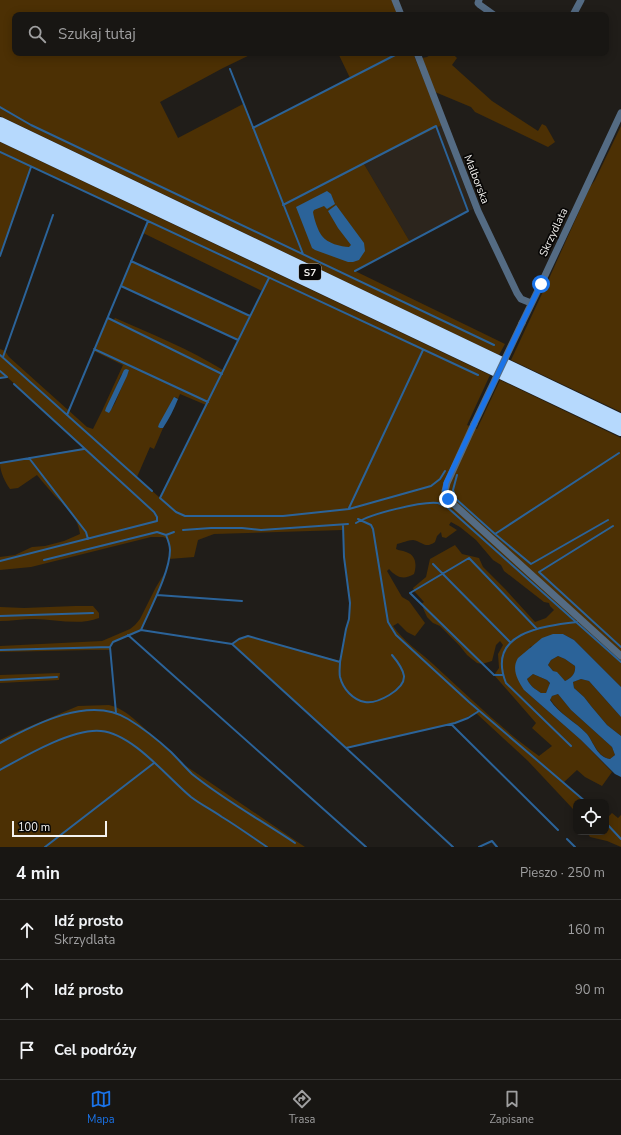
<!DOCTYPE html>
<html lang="pl">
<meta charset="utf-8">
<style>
:root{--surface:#181613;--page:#252321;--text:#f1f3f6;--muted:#9f9fa0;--line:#363533;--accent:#1a73e8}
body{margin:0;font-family:"Nunito Sans",sans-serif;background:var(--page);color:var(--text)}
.controls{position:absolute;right:12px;bottom:12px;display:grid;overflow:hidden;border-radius:8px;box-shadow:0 2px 10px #0003}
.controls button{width:36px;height:36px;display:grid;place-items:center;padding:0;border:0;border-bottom:1px solid var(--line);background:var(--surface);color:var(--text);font:20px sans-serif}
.scale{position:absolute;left:12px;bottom:10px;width:95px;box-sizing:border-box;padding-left:4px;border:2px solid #f5f3f0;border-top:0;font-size:11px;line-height:14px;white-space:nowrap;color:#f5f3f0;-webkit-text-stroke:3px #080706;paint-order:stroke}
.stop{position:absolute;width:12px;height:12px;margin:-9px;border:3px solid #1a73e8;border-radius:50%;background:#fff}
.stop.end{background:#1a73e8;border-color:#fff;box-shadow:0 1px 4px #0008}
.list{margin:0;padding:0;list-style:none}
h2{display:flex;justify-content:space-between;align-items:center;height:52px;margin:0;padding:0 16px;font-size:17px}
h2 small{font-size:13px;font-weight:400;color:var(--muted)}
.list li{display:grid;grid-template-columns:26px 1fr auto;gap:12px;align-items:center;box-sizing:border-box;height:60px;padding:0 16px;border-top:1px solid var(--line)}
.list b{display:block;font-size:15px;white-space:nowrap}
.list p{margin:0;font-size:13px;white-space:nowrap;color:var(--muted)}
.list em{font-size:13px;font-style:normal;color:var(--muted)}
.icon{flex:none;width:22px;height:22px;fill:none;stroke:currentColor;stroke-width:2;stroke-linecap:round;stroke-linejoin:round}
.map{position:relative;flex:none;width:621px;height:847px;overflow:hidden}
.search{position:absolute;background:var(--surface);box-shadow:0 2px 10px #0003;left:12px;right:12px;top:12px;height:44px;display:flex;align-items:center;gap:10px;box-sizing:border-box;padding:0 14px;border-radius:8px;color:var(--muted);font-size:15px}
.sheet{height:232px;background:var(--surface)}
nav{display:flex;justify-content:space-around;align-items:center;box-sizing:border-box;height:56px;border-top:1px solid var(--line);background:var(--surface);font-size:11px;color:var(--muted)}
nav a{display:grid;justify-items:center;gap:2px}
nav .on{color:var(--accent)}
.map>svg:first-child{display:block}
.built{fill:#2c251d}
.green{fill:#4c3004;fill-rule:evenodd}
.water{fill:#2b6399;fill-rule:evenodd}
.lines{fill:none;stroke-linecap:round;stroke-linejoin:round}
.stream{stroke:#2b6399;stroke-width:2}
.street{stroke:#546b83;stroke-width:7}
.highway{stroke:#b6d9fd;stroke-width:12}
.street-bridge{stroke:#546b83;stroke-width:7}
.route{stroke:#1a73e8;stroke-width:5}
.labels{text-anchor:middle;stroke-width:3.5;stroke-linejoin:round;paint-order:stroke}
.shield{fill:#080706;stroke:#aeacaa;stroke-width:1}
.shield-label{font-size:10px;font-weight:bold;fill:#f5f3f0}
.street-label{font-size:11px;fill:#f5f3f0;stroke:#080706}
</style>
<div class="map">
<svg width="621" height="847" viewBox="0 0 621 847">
<rect width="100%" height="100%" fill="#201d19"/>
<path class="built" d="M 442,125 L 473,209 L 410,242 L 364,164 Z"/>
<path class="green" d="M 0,0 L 392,0 L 398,15 L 15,15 L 15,53 L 254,53 L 223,68 L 160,102 L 178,138 L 243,104 L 253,128 L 350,78 L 338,53 L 413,53 L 442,125 L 364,164 L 410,242 L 355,271 L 505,344 L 499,355 L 0,116 Z
M 433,53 L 452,53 L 457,58 L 452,65 L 492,101 L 538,131 L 542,124 L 546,126 L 555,142 L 548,147 L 475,112 L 471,107 L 435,92 L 422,58 L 427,57 Z
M 621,126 L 621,412 L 511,360 L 547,283 L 590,187 L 595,180 Z
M 0,142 L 490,375 L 467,425 L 477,429 L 500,380 L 621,438 L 621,687 L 574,640 L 563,634 L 530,647 L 524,690 L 581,740 L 612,772 L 602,786 L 585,777 L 577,770 L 563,783 L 586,802 L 576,802 L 576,815 L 573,809 L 528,761 L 476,713 L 455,723 L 346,748 L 232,644 L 239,639 L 248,636 L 340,661 L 346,629 L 349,619 L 350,603 L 344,557 L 343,530 L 214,534 L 198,540 L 194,557 L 169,559 L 170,547 L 168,539 L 163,537 L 151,537 L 31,567 L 0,570 L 0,557 L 15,555 L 32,547 L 45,546 L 64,541 L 80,534 C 78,517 65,506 54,495 C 48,488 42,481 37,475 L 18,488 L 10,489 C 5,482 0,472 0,463 L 84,448 L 7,377 L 0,378 L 0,349 L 5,351 L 9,357 L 87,427 L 93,429 L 102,411 L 123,365 L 94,351 L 108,318 L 113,321 L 115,318 C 152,334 189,349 223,370 L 238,340 L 121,286 L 131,261 L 250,316 L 262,291 L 143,233 L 148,221 L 31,167 L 0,256 ZM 129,370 L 115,403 L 109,413 L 115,390 L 121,375 ZM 180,394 L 206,405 L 160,498 L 137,477 L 150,447 L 154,449 L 163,428 L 160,428 L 176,397 L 178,399 ZM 451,522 L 460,527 L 476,540 L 493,560 L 501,565 L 504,571 L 544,602 L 549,603 L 550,606 L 554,610 L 546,618 L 535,622 L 506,590 L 483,567 L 479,558 L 462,554 L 455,545 L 430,559 L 426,577 L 413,588 L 414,591 L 424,602 L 421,604 L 424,607 L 423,608 L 427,617 L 433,623 L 440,626 L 460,646 L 467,655 L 477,663 L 482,664 L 492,661 L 496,645 L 500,641 L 503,645 L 498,654 L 499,668 L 494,675 L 536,723 L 532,728 L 552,746 L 539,756 C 501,729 467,695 433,664 C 420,652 403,641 393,626 L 398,623 L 407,632 L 415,636 L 425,623 L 409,601 L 402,597 L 387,571 L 389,569 C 397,578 404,580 414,574 C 417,565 416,555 406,552 C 402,550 399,551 396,549 L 397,544 C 402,543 408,540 413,540 C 423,542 425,549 435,542 L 437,536 L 441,532 L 442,537 L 446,538 L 457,530 L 449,525 Z
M 164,574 L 159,591 L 141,630 L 113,642 L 110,647 L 111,650 L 91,650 L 0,652 L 0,646 L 102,641 L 130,629 L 135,625 L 140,619 L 156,587 Z
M 75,606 L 93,606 L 99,613 L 99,618 C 79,626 55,619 34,619 C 23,619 11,621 0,621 L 0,607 L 24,608 Z
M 558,656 L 565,659 L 575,666 C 576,674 571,678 565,681 L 553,671 L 548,665 L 551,660 Z
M 60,673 L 59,680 L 0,683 L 0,675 Z
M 533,674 L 547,680 L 550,684 L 546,693 L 541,693 C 535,689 530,686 527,679 Z
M 581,679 L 589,681 L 621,717 L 621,736 L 607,725 L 591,706 L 584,697 L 574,688 L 573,682 Z
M 558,694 L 571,710 L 612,747 L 615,755 L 610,759 C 598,757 594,743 587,734 C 576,722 559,714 550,699 L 552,696 Z
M 109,705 C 127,709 141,726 155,738 C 164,747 174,755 183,764 L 305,847 L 0,847 L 0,740 L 14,733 L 78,706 Z
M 612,813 L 618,818 L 621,815 L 621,847 L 607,841 L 590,837 L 587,832 L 606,832 L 606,819 Z"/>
<path class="water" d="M 327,191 L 331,194 L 335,204 L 327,209 L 324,206 L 314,210 L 313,212 C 314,219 318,231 322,236 C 327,243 341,247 349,247 L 351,245 L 338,228 L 328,211 L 336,205 L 364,243 L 365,251 L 359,260 L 353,262 L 348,262 L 315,250 L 312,248 L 296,207 Z
M 126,369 L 129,370 L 127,376 L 111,410 L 109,413 L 105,411 L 106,408 L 124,370 Z
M 174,397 L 178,399 C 174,409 169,419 163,428 L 160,428 L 158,427 L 159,424 Z
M 553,634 L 563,634 L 574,640 L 621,687 L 621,717 L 589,681 L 581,679 L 573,682 L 574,688 L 584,697 L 591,706 L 607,725 L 621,736 L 621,777 L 615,774 L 581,740 L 524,690 C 518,681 511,669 518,658 L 542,638 ZM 558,656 L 565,659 L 575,666 C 576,674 571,678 565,681 L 557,672 L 553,671 L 548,665 L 551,660 ZM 533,674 L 547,680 L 550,683 L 546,693 L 541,693 C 535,689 530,686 527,679 ZM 558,694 L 571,710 L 612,747 L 615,755 L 610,759 C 597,757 594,743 587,734 C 576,722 559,714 550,700 L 552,696 Z"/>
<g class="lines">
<path class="stream" d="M 230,69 L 303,254
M 0,107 L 31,125 L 494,345
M 253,128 L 399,53
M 0,152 L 478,375
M 283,205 L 436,126 L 468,211 L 355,271
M 0,256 L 31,167
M 131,261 L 250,316
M 121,286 L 238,340
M 108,318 L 222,374
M 94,349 L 208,402
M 0,355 L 152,491
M 3,357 L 53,215
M 0,371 L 7,377
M 0,378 L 7,377
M 67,415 L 148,221
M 29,458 L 86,532 L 88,539
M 0,463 L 84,449
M 457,475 L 453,490 L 456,499 L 495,534 L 531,564 L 608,520
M 160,498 L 176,512 L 185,516 L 283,516 L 349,509 L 431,486 L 440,479 L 445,471
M 160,498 L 269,278
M 349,508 L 423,350
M 358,519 L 371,525 L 373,529 L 388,622 L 396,635 L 469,702 L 586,802
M 356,523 C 371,514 421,501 438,503 C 441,504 444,506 447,507 L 621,662
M 343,525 L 344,557 L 350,603 L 349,619 L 346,629 L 340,662 L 248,636 L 239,639 L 232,644 L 346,748 L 455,723 L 468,718 L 479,711
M 613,526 L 539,572 L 621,647
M 183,530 L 211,528 L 242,528 L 261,530 L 348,524
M 495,534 L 619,453
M 166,535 L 174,532
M 44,560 L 157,532 L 166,535 C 168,540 170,545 170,550 C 170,572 150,609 141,630
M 0,561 L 157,521 L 157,517 L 154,512 L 14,384
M 433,564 L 510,642
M 157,595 L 242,601
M 0,616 L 93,613
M 128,635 L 366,847
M 0,650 L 110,647
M 340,662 C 340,667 339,672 340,677 C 343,689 353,700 365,702 C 377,704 405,690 404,676 C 403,668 397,661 392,655
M 503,675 L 494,675 L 410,593 L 469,558 L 537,629
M 0,680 L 57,677
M 116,713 L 110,647 L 113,642 L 141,630 L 232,644
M 451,724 L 558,830
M 0,743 C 35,724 90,695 128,719 C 143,728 158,740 171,752 C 178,759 185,767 192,774 C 224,800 261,820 295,843
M 571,746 L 506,683 C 486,633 542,626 577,622
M 346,748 L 453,847
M 0,770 C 25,756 73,728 101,731 C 133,734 167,777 191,797 C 200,804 212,810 222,817 C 237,826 252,837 267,847
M 606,823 L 621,839
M 567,839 L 575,847
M 45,847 L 154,763
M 479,847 L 492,841 L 497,847"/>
<path class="street" d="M 395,0 L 401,15
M 479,0 L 478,3 L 480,5 L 494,15
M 573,15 L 581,0
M 417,53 L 478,211 L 517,293 L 521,299 L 531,303
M 522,323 L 541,284 L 621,113
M 474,424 L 447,483 L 445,491 L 448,499 L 621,656"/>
<path class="highway" d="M 0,123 L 621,420
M 0,135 L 621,430"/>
<path class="street-bridge" d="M 474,424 L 522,323"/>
</g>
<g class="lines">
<path class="route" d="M 448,499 L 445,491 L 446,483 L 522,323 L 541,284"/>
</g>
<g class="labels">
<rect class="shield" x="299" y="264" width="22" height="16" rx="3"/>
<g class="shield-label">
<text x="310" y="276">S7</text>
</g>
<g class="street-label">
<text transform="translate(477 179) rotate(69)" y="4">Malborska</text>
<text transform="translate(553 232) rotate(-65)" y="4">Skrzydlata</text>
</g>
</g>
</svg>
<div class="controls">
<button><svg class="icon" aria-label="locate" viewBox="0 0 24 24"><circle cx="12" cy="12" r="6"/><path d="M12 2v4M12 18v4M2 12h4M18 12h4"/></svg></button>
</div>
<div class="scale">100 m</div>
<div class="stop" style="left:541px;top:284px"></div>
<div class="stop end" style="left:448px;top:499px"></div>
<div class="search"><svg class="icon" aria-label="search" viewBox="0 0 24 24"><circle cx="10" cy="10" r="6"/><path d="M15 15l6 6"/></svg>Szukaj tutaj</div>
</div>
<section class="sheet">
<h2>4 min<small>Pieszo · 250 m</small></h2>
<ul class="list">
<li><svg class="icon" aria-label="ahead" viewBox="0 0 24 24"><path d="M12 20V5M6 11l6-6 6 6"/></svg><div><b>Idź prosto</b><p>Skrzydlata</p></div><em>160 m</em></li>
<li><svg class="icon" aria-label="ahead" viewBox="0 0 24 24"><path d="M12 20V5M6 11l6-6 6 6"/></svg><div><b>Idź prosto</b></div><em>90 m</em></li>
<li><svg class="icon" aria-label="arrive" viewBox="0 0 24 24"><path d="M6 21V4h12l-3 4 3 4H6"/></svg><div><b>Cel podróży</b></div></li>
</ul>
</section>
<nav>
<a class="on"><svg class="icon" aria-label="map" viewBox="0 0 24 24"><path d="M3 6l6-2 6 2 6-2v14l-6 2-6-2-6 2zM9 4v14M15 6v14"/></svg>Mapa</a>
<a><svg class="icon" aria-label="directions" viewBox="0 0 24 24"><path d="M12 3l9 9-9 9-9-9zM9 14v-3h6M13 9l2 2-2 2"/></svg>Trasa</a>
<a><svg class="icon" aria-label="saved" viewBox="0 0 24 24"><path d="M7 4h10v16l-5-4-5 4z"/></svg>Zapisane</a>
</nav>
